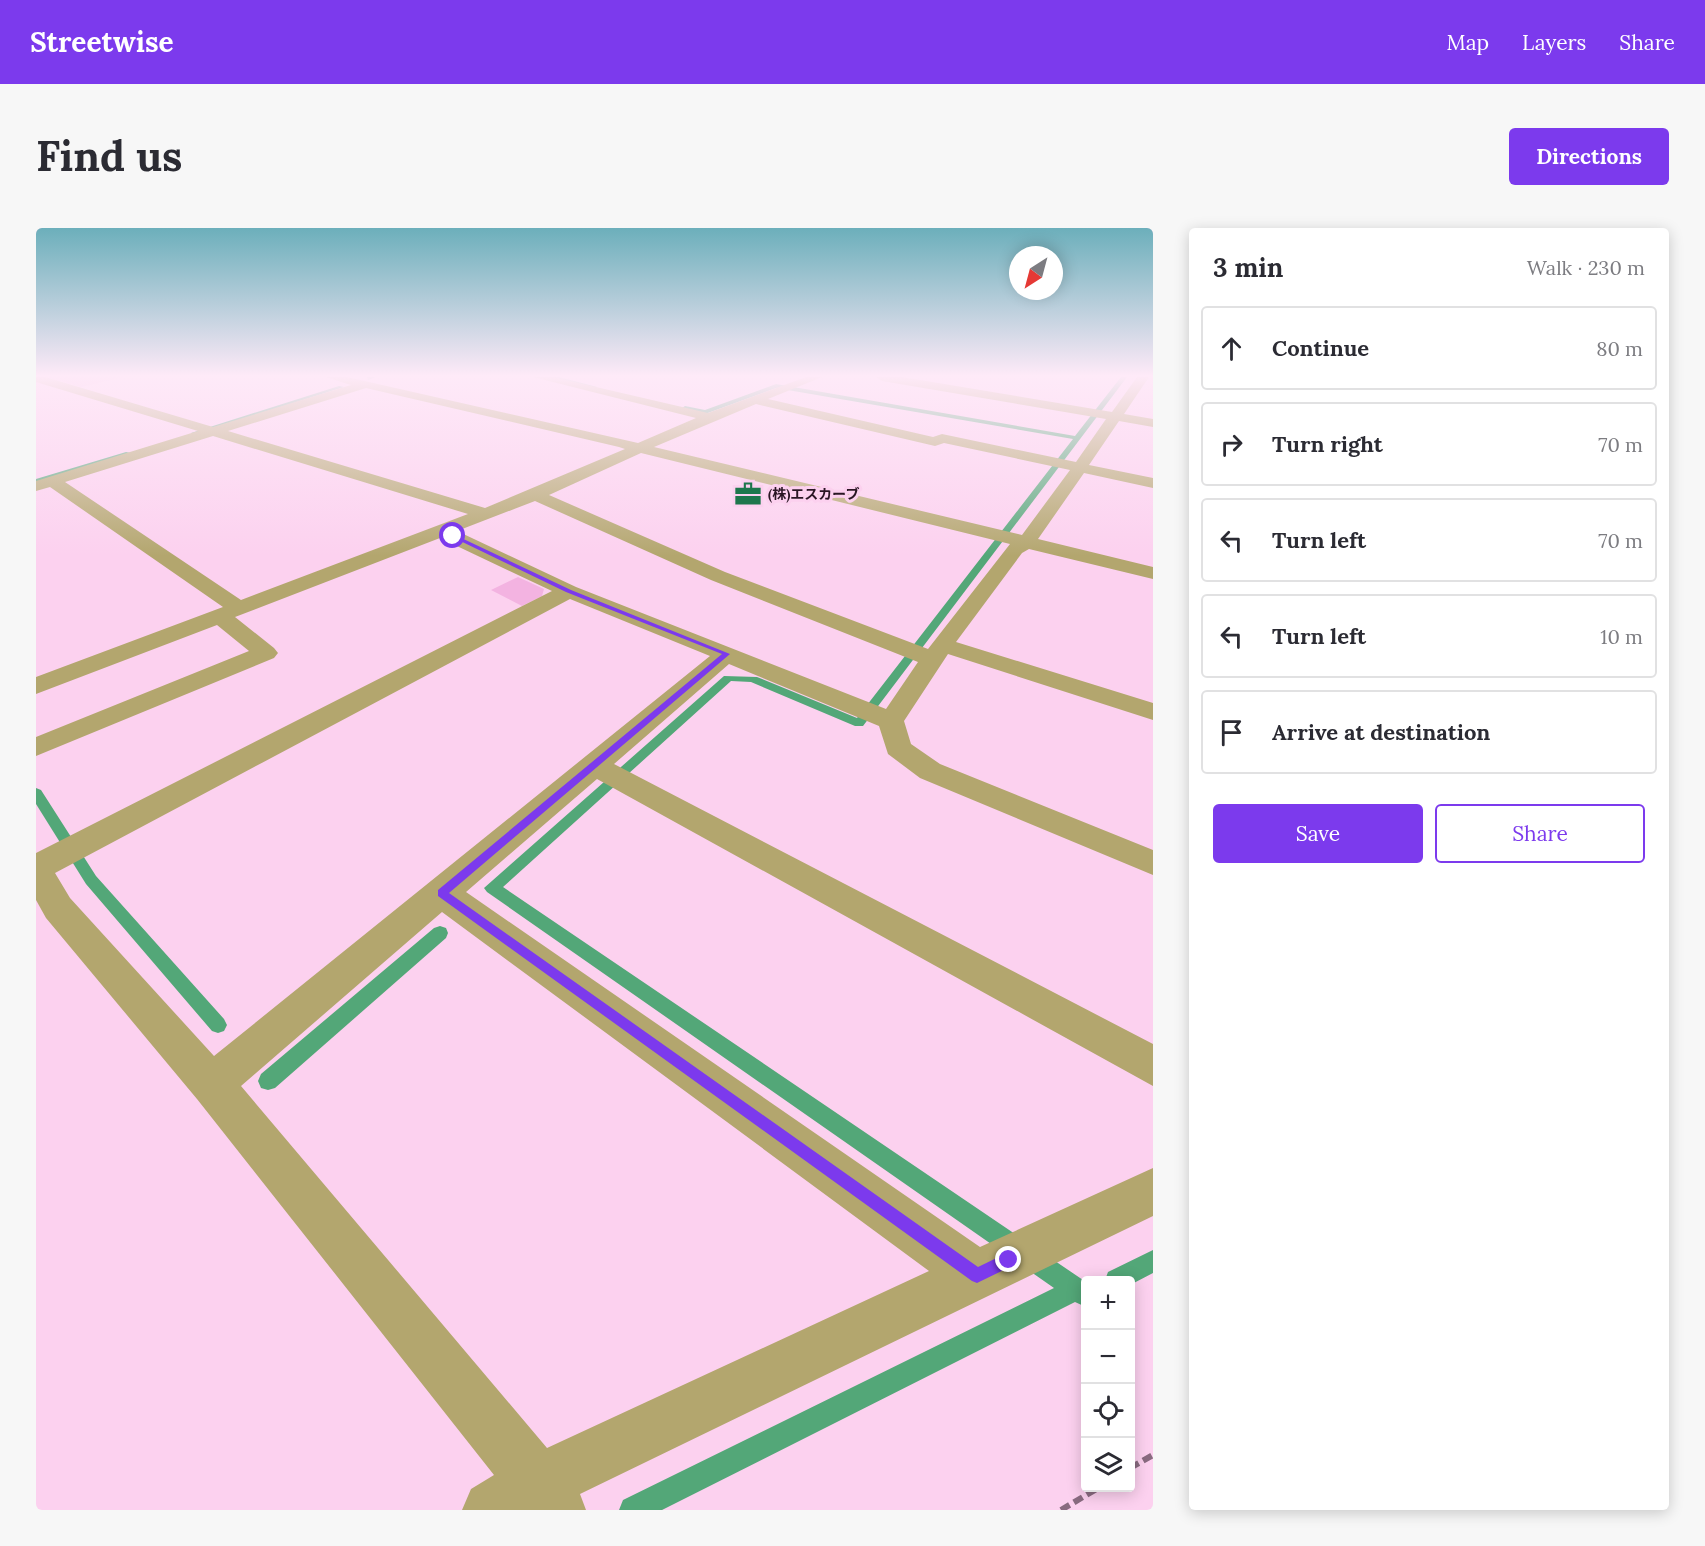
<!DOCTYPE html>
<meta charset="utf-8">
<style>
:root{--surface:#fff;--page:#f7f7f7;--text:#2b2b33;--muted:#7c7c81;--line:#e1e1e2;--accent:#7c3aed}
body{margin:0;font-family:Lora,"Noto Sans JP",serif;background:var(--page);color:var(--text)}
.controls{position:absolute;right:18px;bottom:18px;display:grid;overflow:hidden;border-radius:6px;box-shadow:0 3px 15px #0003}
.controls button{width:54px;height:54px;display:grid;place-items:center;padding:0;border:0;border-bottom:2px solid var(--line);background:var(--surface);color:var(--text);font:30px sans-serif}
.compass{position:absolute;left:973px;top:18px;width:54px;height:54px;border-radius:50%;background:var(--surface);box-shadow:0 3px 15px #0003;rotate:216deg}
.stop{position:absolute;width:18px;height:18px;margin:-14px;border:4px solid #7c3aed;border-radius:50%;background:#fff}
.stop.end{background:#7c3aed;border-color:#fff;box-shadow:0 2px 6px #0008}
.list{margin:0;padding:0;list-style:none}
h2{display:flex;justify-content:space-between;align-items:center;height:78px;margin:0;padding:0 24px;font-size:26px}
h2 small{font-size:20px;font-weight:400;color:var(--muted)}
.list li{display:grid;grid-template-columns:39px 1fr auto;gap:18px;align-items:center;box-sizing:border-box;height:84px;margin:0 12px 12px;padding:0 12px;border:2px solid var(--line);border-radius:6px}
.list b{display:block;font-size:22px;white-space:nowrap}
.list em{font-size:20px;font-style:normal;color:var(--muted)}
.actions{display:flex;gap:12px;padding:18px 24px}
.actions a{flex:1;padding:14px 0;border:2px solid var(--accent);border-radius:6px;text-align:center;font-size:21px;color:var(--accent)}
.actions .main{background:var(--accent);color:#fff}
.icon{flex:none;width:33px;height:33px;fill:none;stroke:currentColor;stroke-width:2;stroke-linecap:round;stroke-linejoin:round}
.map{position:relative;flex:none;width:1117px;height:1282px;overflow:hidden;border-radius:6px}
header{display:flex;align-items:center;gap:36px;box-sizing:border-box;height:84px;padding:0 30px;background:var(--accent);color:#fff}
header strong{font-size:28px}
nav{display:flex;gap:33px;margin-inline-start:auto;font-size:21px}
.intro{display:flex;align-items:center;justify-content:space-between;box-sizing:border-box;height:144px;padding:0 36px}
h1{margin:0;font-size:42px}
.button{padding:15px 27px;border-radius:6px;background:var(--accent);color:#fff;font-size:21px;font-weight:700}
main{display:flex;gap:36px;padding:0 36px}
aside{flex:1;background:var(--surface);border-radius:6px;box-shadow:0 3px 15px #0003}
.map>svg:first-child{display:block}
.green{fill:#f3b3e1}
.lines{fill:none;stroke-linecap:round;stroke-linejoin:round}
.stream{fill:#53a778;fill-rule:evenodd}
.path{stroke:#896b80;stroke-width:6;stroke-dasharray:10 5;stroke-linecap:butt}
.minor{fill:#b3a66e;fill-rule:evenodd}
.route{fill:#7c3aed}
.labels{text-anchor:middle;stroke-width:6;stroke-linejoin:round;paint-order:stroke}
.far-poi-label{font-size:14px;font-weight:bold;fill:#2a1624;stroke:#fcd1ef;text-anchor:start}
</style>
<header>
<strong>Streetwise</strong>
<nav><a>Map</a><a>Layers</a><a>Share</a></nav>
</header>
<div class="intro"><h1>Find us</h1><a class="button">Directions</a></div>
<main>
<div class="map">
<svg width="1117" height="1282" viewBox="0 0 1117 1282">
<rect width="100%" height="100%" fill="#fcd1ef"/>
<path class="green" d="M 11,149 L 88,149 L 45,159 Z
M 482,349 L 508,361 L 506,368 L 486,378 L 455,362 Z"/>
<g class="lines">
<path class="stream" d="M 331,149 L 340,149 L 332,152 Z
M 514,149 L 523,149 L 561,159 L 558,161 Z
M 1085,149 L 1091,149 L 827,498 L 819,498 L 715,454 L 695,453 L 467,659 L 1050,1054 L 1050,1079 L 1039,1074 L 626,1282 L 583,1282 L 587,1272 L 1018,1060 L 451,664 L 448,660 L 688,448 L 721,449 L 821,490 L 1037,211 L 740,160 L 669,186 L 646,180 L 649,178 L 669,182 L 740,156 L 1039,208 Z
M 303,158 L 308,159 L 160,206 L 155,205 Z
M 90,224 L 95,225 L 0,255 L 0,251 Z
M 0,560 L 5,562 L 60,648 L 188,791 L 191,797 L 188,803 L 182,805 L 176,803 L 50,656 L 0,576 Z
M 404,698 L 410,700 L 412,705 L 410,710 L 239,860 L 232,862 L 225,860 L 222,853 L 225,846 L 398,700 Z
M 1117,1022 L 1117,1045 L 1094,1057 L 1094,1052 L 1069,1052 L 1072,1044 Z"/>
<path class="path" d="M 1094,1240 L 1117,1227
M 1025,1282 L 1062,1260"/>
<path class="minor" d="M 0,149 L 9,149 L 177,199 L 315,157 L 290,149 L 311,149 L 602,215 L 660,190 L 497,149 L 517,149 L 672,185 L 770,149 L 786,149 L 732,171 L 897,209 L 906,206 L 1040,234 L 1070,191 L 846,153 L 840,149 L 866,149 L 1076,184 L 1101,149 L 1113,149 L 1088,186 L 1117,191 L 1117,199 L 1083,193 L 1053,237 L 1117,250 L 1117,260 L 1048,245 L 1002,311 L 1117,339 L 1117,351 L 993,321 L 986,325 L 920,414 L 1117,475 L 1117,492 L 912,426 L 868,493 L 875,516 L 904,536 L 1117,622 L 1117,647 L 884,550 L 852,526 L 843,498 L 693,436 L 578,536 L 1117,816 L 1117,858 L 561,551 L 430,664 L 944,1019 L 1117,940 L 1117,988 L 544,1266 L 550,1282 L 426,1282 L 435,1261 L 458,1247 L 161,871 L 10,690 L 0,672 L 0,625 L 516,363 L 404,310 L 199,389 L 238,420 L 242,425 L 238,430 L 0,528 L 0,509 L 213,423 L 181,397 L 0,466 L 0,449 L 187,379 L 14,259 L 0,263 L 0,253 L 162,203 L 0,154 ZM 330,160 L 583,219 L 589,221 L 449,280 L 192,203 ZM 720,176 L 899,218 L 908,215 L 1034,242 L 986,307 L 618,219 ZM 177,208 L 432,286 L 205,372 L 29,254 ZM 605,225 L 974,316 L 892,421 L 689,344 L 513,267 ZM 499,273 L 675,352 L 882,434 L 850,481 L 540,359 L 421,303 ZM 534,371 L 674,428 L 178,828 L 34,670 L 19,645 ZM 406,684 L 893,1043 L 511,1220 L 205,858 Z"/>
</g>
<linearGradient id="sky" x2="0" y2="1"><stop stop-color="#6cafbb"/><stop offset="0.45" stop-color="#feeaf8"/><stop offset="1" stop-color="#feeaf8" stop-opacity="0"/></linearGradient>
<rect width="1117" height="328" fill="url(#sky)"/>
<path class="route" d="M 419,307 L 535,362 L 694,426 L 413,665 L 942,1039 L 973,1024 L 978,1026 L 981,1032 L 978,1037 L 941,1055 L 936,1053 L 402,668 L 402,662 L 686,426 L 530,364 L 414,308 Z"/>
<defs>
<symbol id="office-bare" viewBox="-9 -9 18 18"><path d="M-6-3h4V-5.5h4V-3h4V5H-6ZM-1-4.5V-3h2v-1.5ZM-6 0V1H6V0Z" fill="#1e774c" stroke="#fcd1ef" stroke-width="2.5" paint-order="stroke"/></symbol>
</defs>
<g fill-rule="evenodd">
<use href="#office-bare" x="693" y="247" width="38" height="38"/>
</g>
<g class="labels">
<g class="far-poi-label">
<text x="732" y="271">(株)エスカーブ</text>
</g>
</g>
</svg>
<div class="controls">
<button>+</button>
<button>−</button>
<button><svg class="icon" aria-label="locate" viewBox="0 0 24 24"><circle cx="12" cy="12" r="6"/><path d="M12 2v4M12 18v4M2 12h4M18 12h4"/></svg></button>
<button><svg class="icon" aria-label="layers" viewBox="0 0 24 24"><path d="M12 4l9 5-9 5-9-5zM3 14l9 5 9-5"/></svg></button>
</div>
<svg class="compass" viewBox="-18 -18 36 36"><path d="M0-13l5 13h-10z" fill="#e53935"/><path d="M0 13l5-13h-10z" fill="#7c7c81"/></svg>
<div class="stop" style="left:417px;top:308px"></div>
<div class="stop end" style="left:973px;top:1032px"></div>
</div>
<aside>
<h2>3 min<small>Walk · 230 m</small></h2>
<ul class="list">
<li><svg class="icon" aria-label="ahead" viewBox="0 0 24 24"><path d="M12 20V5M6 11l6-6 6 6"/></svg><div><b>Continue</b></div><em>80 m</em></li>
<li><svg class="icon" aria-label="right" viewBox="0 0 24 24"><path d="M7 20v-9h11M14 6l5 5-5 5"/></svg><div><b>Turn right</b></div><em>70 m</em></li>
<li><svg class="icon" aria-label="left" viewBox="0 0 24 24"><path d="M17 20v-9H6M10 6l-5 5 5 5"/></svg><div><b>Turn left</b></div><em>70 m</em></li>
<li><svg class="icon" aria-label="left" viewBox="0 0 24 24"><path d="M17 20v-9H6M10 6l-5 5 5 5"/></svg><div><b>Turn left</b></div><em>10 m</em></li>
<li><svg class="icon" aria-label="arrive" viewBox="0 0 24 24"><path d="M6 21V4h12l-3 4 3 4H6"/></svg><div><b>Arrive at destination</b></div></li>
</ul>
<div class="actions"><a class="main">Save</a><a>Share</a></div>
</aside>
</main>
